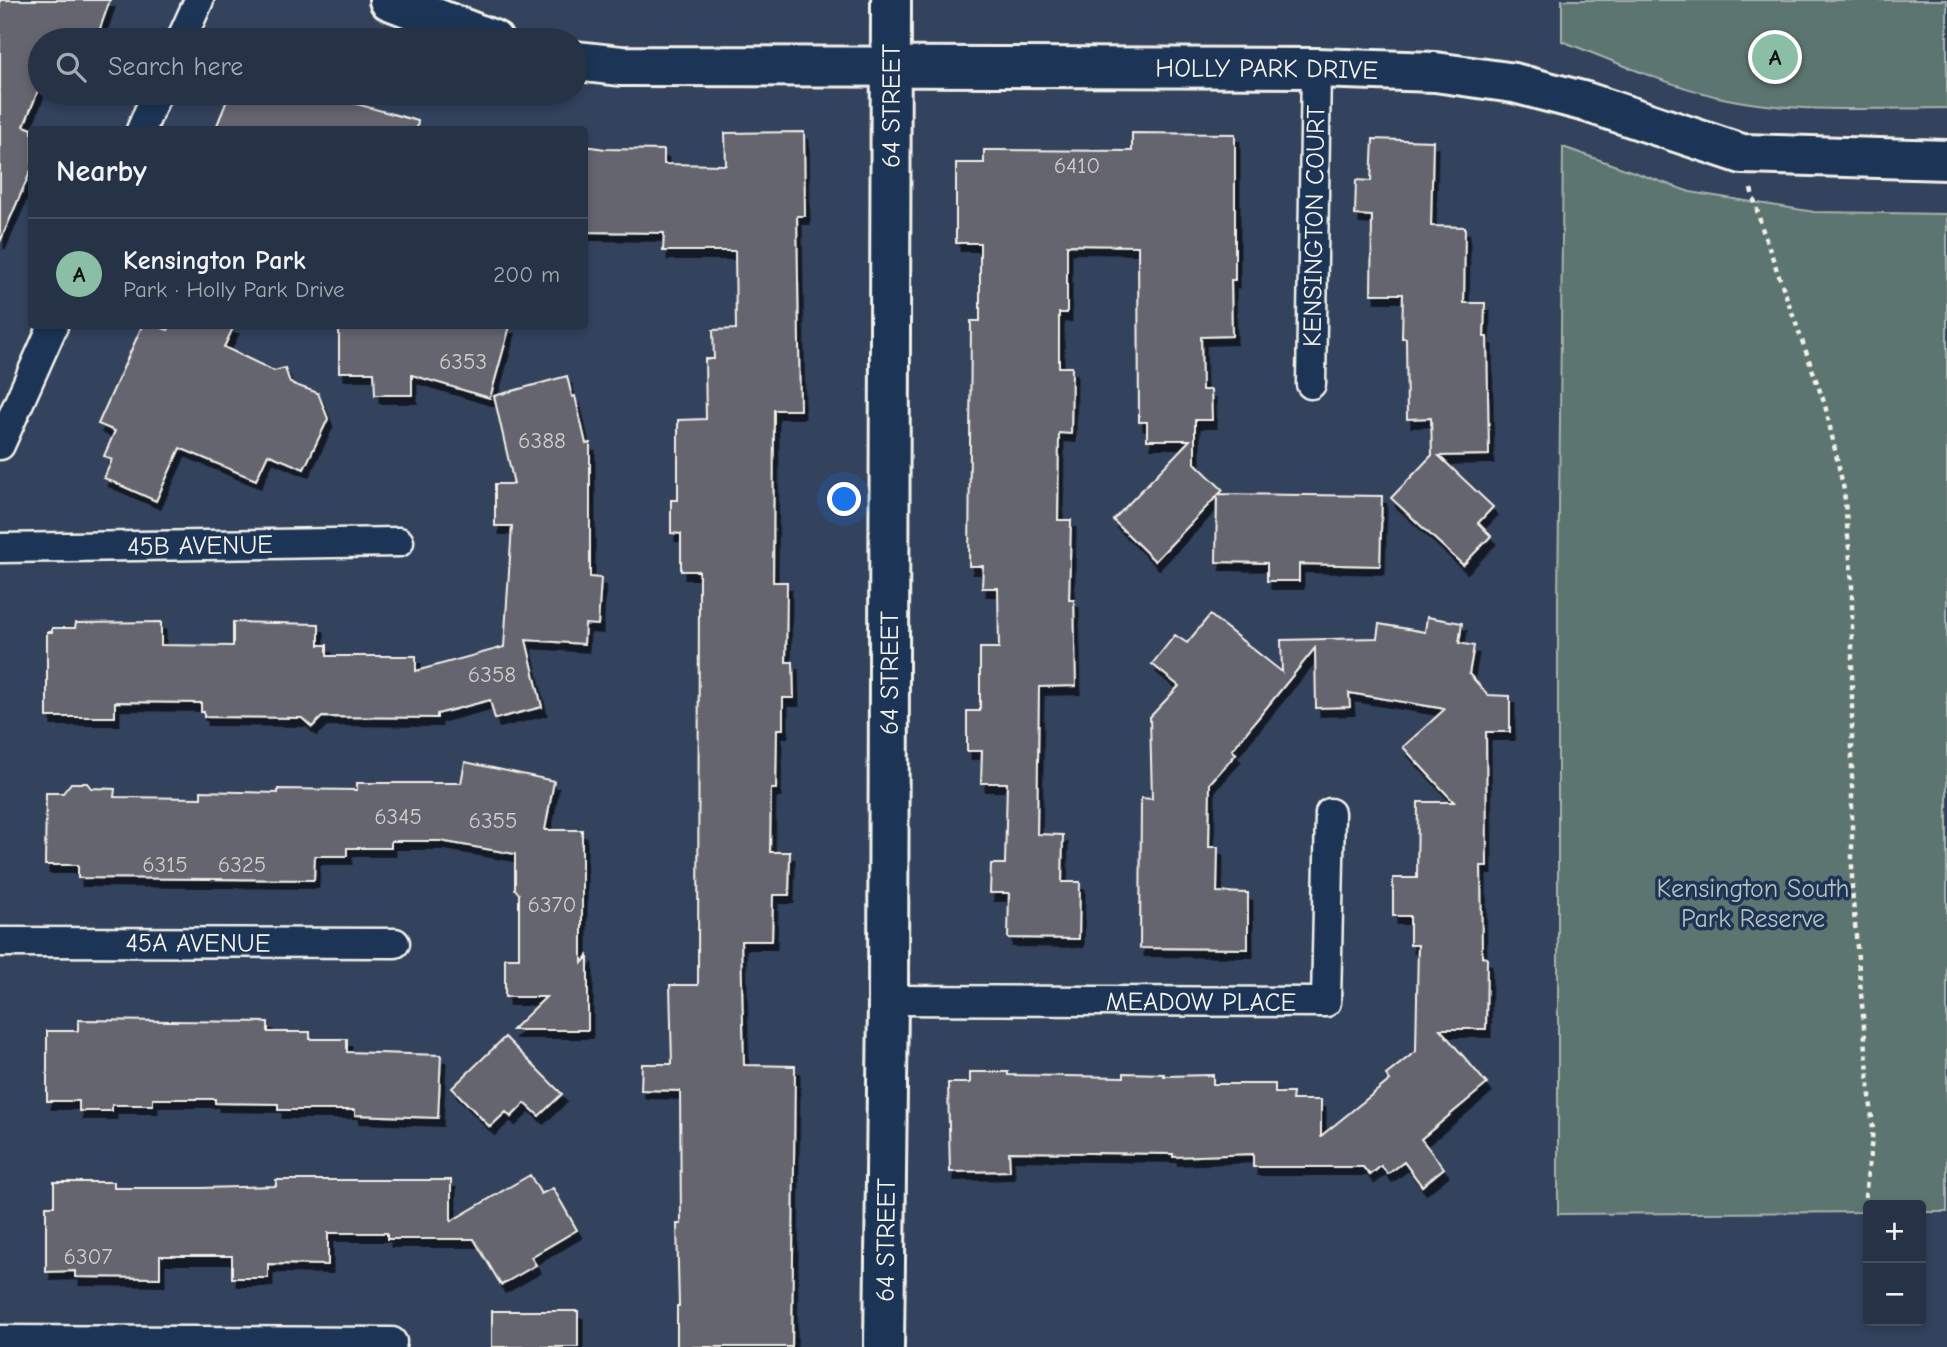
<!DOCTYPE html>
<meta charset="utf-8">
<style>
:root{--surface:#263246;--page:#323e51;--text:#f1f3f6;--muted:#a4aab3;--line:#424d5f;--accent:#8abfa5}
body{margin:0;font-family:"Comic Neue",sans-serif;background:var(--page);color:var(--text)}
.controls{position:absolute;right:21px;bottom:21px;display:grid;overflow:hidden;border-radius:7px;box-shadow:0 4px 10px #0003}
.controls button{width:63px;height:63px;display:grid;place-items:center;padding:0;border:0;border-bottom:2px solid var(--line);background:var(--surface);color:var(--text);font:35px sans-serif}
.you{position:absolute;left:845px;top:500px;width:24px;height:24px;margin:-18px;border:5px solid #fff;border-radius:50%;background:#1a73e8;box-shadow:0 0 0 10px #1a73e833}
.badge{display:grid;place-items:center;width:46px;height:46px;border-radius:50%;background:var(--accent);color:#111;font-size:23px;font-weight:700}
.pin{position:absolute;translate:-50% -50%;border:4px solid #fff;box-shadow:0 2px 7px #0006}
.list{margin:0;padding:0;list-style:none}
h2{display:flex;justify-content:space-between;align-items:center;height:91px;margin:0;padding:0 28px;font-size:30px}
h2 small{font-size:23px;font-weight:400;color:var(--muted)}
.list li{display:grid;grid-template-columns:46px 1fr auto;gap:21px;align-items:center;box-sizing:border-box;height:112px;padding:0 28px;border-top:2px solid var(--line)}
.list b{display:block;font-size:26px;white-space:nowrap}
.list p{margin:0;font-size:23px;white-space:nowrap;color:var(--muted)}
.list em{font-size:23px;font-style:normal;color:var(--muted)}
.icon{flex:none;width:38px;height:38px;fill:none;stroke:currentColor;stroke-width:2;stroke-linecap:round;stroke-linejoin:round}
.map{position:relative;flex:none;width:1947px;height:1347px;overflow:hidden}
.search{position:absolute;background:var(--surface);box-shadow:0 4px 10px #0003;left:28px;top:28px;width:560px;height:77px;display:flex;align-items:center;gap:18px;box-sizing:border-box;padding:0 24px;border-radius:38px;color:var(--muted);font-size:26px}
.panel{position:absolute;background:var(--surface);box-shadow:0 4px 10px #0003;left:28px;top:126px;width:560px;height:203px;border-radius:7px}
.map>svg:first-child{display:block}
.green{fill:#5d7470;stroke:#a8b2ac;stroke-width:2}
.building{fill:#65656f;stroke:#f4f1e8;stroke-width:2;filter:url(#shadow)}
.lines{fill:none;stroke-linecap:round;stroke-linejoin:round}
.street-casing{stroke:#f4f1e8;stroke-width:33}
.secondary-casing{stroke:#f4f1e8;stroke-width:44}
.path{stroke:#f4f1e8;stroke-width:4.5;stroke-dasharray:5 5;stroke-linecap:butt}
.street{stroke:#1d3557;stroke-width:28}
.secondary{stroke:#1d3557;stroke-width:38}
.labels{text-anchor:middle;stroke-width:7;stroke-linejoin:round;paint-order:stroke}
.number-label{font-size:23px;fill:#d0ceca}
.street-label{font-size:26px;fill:#f4f1e8;stroke:#1d3557}
.park-label{font-size:26px;fill:#b8bfb8;stroke:#1d3557}
</style>
<div class="map">
<svg width="1947" height="1347" viewBox="0 0 1947 1347">
<defs>
<filter id="shadow"><feDropShadow dx="4.5" dy="8" stdDeviation="0" flood-color="#0009"/></filter>
</defs>
<rect width="100%" height="100%" fill="#33435e"/>
<filter id="ink" filterUnits="userSpaceOnUse"><feTurbulence type="fractalNoise" baseFrequency=".0143" numOctaves="2"/><feDisplacementMap in="SourceGraphic" scale="14" xChannelSelector="R" yChannelSelector="G"/><feConvolveMatrix kernelMatrix="1 2 1 2 8 2 1 2 1" color-interpolation-filters="sRGB"/></filter>
<g filter="url(#ink)">
<path class="green" d="M 1562,0 L 1947,0 L 1947,108 C 1873,108 1790,114 1718,97 C 1665,84 1613,61 1562,41 Z
M 1563,147 L 1690,192 L 1814,212 L 1947,214 L 1947,1212 L 1921,1212 L 1921,1205 L 1868,1205 L 1868,1212 L 1558,1214 L 1558,601 Z"/>
<path class="building" d="M 0,0 L 110,0 L 96,40 L 40,40 L 40,86 L 24,126 L 32,129 L 32,168 L 0,242 Z
M 230,93 L 346,93 L 342,100 L 418,121 L 417,130 L 215,130 Z
M 804,132 L 805,216 L 797,216 L 800,410 L 774,410 L 773,582 L 787,582 L 786,662 L 793,662 L 794,698 L 783,698 L 783,729 L 777,729 L 776,789 L 771,789 L 770,852 L 790,852 L 789,895 L 773,895 L 772,941 L 741,941 L 744,1065 L 795,1066 L 792,1347 L 677,1347 L 677,1306 L 679,1306 L 677,1224 L 681,1224 L 680,1091 L 641,1090 L 642,1064 L 672,1064 L 670,985 L 698,985 L 699,571 L 681,571 L 681,534 L 671,533 L 671,500 L 678,500 L 678,420 L 706,419 L 705,359 L 714,359 L 713,330 L 736,329 L 735,251 L 663,251 L 664,233 L 584,232 L 584,146 L 605,149 L 664,150 L 664,164 L 726,165 L 725,133 Z
M 1132,133 L 1235,134 L 1235,280 L 1231,280 L 1232,336 L 1201,337 L 1202,390 L 1211,390 L 1212,420 L 1195,420 L 1195,463 L 1223,490 L 1219,494 L 1382,496 L 1380,566 L 1299,564 L 1299,581 L 1267,581 L 1267,563 L 1216,562 L 1217,496 L 1155,561 L 1113,520 L 1190,440 L 1147,440 L 1147,422 L 1139,422 L 1138,246 L 1067,245 L 1067,313 L 1059,313 L 1059,367 L 1072,367 L 1071,434 L 1059,433 L 1058,520 L 1071,520 L 1069,600 L 1074,600 L 1076,686 L 1039,687 L 1037,834 L 1063,835 L 1062,882 L 1080,882 L 1079,939 L 1008,938 L 1009,893 L 990,893 L 991,864 L 1005,864 L 1007,783 L 981,783 L 982,751 L 967,751 L 967,711 L 980,711 L 980,648 L 999,648 L 998,588 L 982,588 L 983,566 L 969,566 L 971,321 L 980,321 L 980,243 L 956,243 L 956,163 L 984,163 L 984,150 L 1132,151 Z
M 1373,139 L 1433,141 L 1431,226 L 1465,227 L 1464,303 L 1485,303 L 1484,337 L 1487,337 L 1489,455 L 1439,456 L 1493,507 L 1478,523 L 1491,536 L 1463,565 L 1391,498 L 1432,455 L 1431,418 L 1407,419 L 1406,338 L 1402,338 L 1403,294 L 1371,294 L 1372,216 L 1355,215 L 1356,180 L 1371,181 Z
M 142,326 L 157,326 L 168,330 L 171,326 L 234,326 L 224,347 L 274,371 L 285,368 L 290,383 L 318,393 L 328,419 L 304,469 L 268,454 L 256,480 L 180,448 L 156,501 L 104,478 L 112,460 L 104,456 L 115,431 L 98,424 Z
M 339,326 L 510,326 L 490,398 L 412,375 L 412,395 L 375,395 L 374,372 L 339,372 Z
M 567,376 L 572,397 L 575,396 L 586,444 L 590,443 L 590,577 L 601,578 L 598,625 L 585,624 L 584,644 L 526,640 L 542,707 L 495,719 L 490,700 L 437,714 L 437,718 L 322,717 L 312,727 L 302,718 L 204,717 L 204,712 L 201,712 L 201,703 L 115,702 L 115,717 L 47,717 L 47,632 L 52,632 L 52,628 L 75,628 L 76,623 L 161,622 L 161,645 L 233,646 L 233,622 L 319,624 L 319,645 L 327,645 L 327,656 L 416,656 L 416,671 L 504,647 L 512,526 L 495,526 L 495,484 L 514,484 L 494,396 Z
M 1210,615 L 1282,672 L 1281,640 L 1377,638 L 1379,624 L 1425,632 L 1427,617 L 1462,623 L 1459,643 L 1474,646 L 1469,674 L 1488,695 L 1510,696 L 1510,732 L 1486,732 L 1487,866 L 1481,866 L 1482,957 L 1487,958 L 1486,1029 L 1440,1029 L 1487,1084 L 1421,1139 L 1444,1168 L 1422,1186 L 1404,1162 L 1388,1174 L 1381,1166 L 1370,1175 L 1363,1167 L 1253,1167 L 1253,1154 L 1173,1157 L 1173,1154 L 1009,1152 L 1010,1171 L 950,1172 L 948,1083 L 970,1083 L 970,1072 L 1008,1072 L 1008,1075 L 1124,1077 L 1124,1073 L 1164,1074 L 1164,1076 L 1213,1075 L 1213,1084 L 1275,1084 L 1275,1093 L 1293,1093 L 1292,1100 L 1321,1100 L 1321,1136 L 1390,1080 L 1386,1075 L 1416,1051 L 1418,945 L 1410,945 L 1410,916 L 1393,916 L 1393,878 L 1417,878 L 1418,802 L 1454,802 L 1403,747 L 1445,709 L 1349,693 L 1350,707 L 1316,708 L 1315,648 L 1232,750 L 1236,754 L 1210,783 L 1209,847 L 1218,847 L 1217,892 L 1248,893 L 1248,949 L 1140,948 L 1141,798 L 1152,799 L 1150,717 L 1179,686 L 1152,664 L 1175,635 L 1187,643 Z
M 465,762 L 554,781 L 545,830 L 582,830 L 582,963 L 588,956 L 588,1030 L 512,1030 L 546,997 L 505,997 L 505,958 L 519,958 L 519,894 L 515,889 L 515,854 L 440,841 L 391,841 L 391,848 L 347,848 L 347,856 L 315,856 L 314,880 L 78,878 L 78,865 L 45,865 L 46,793 L 63,793 L 71,783 L 87,783 L 91,788 L 115,789 L 114,797 L 201,798 L 201,791 L 278,793 L 278,789 L 357,790 L 357,783 L 461,783 Z
M 78,1020 L 268,1022 L 268,1032 L 310,1032 L 310,1039 L 347,1039 L 347,1052 L 441,1055 L 438,1118 L 355,1115 L 355,1110 L 278,1110 L 278,1104 L 215,1103 L 215,1099 L 153,1099 L 153,1105 L 112,1105 L 112,1111 L 79,1111 L 79,1101 L 47,1101 L 47,1031 L 78,1031 Z
M 505,1037 L 562,1094 L 539,1116 L 525,1103 L 511,1117 L 506,1112 L 490,1127 L 452,1088 Z
M 530,1175 L 541,1194 L 553,1188 L 577,1230 L 531,1257 L 536,1265 L 501,1285 L 474,1239 L 387,1239 L 387,1233 L 328,1233 L 328,1265 L 268,1264 L 268,1278 L 232,1278 L 232,1256 L 160,1256 L 160,1278 L 75,1277 L 75,1271 L 46,1272 L 46,1206 L 54,1206 L 54,1182 L 114,1182 L 114,1188 L 201,1188 L 276,1186 L 276,1180 L 451,1180 L 451,1221 Z
M 492,1311 L 578,1311 L 578,1347 L 492,1347 Z"/>
<g class="lines">
<defs>
<g id="street">
<path d="M 181,40 L 199,0"/>
<path d="M 141,130 L 157,93"/>
<path id="s1" d="M 1311,384 L 1316,68"/>
<path d="M 0,445 L 53,326"/>
<path id="s2" d="M 0,548 L 399,542"/>
<path id="s3" d="M 0,942 L 395,943"/>
<path id="s4" d="M 888,1000 L 1326,1002 L 1330,813"/>
<path d="M 0,1340 L 392,1342"/>
</g>
<g id="secondary">
<path d="M 389,0 L 493,40"/>
<path id="s5" d="M 576,61 L 621,66 L 1316,68 L 1435,72 L 1514,83 L 1586,102 L 1742,154 L 1947,160"/>
<path id="s6" d="M 884,1347 L 888,1000 L 891,0"/>
</g>
</defs>
<use href="#street" class="street-casing"/>
<use href="#secondary" class="secondary-casing"/>
<path class="path" d="M 1751,189 L 1763,231 L 1825,405 L 1844,490 L 1852,583 L 1852,890 L 1873,1130 L 1865,1197"/>
<use href="#street" class="street"/>
<use href="#secondary" class="secondary"/>
</g>
</g>
<g class="labels">
<g class="number-label">
<text x="1077" y="173">6410</text>
<text x="463" y="369">6353</text>
<text x="542" y="448">6388</text>
<text x="492" y="682">6358</text>
<text x="398" y="824">6345</text>
<text x="493" y="828">6355</text>
<text x="165" y="872">6315</text>
<text x="242" y="872">6325</text>
<text x="552" y="912">6370</text>
<text x="88" y="1264">6307</text>
</g>
<g class="street-label">
<text dy="9" stroke="none"><textPath href="#s5" startOffset="691">HOLLY PARK DRIVE</textPath></text>
<text dy="9" stroke="none"><textPath href="#s6" startOffset="1241">64 STREET</textPath></text>
<text dy="9" stroke="none"><textPath href="#s1" startOffset="158">KENSINGTON COURT</textPath></text>
<text dy="9" stroke="none"><textPath href="#s2" startOffset="200">45B AVENUE</textPath></text>
<text dy="9" stroke="none"><textPath href="#s6" startOffset="674">64 STREET</textPath></text>
<text dy="9" stroke="none"><textPath href="#s3" startOffset="198">45A AVENUE</textPath></text>
<text dy="9" stroke="none"><textPath href="#s4" startOffset="313">MEADOW PLACE</textPath></text>
<text dy="9" stroke="none"><textPath href="#s6" startOffset="107">64 STREET</textPath></text>
</g>
<g class="park-label">
<text x="1753" y="897">Kensington South<tspan x="1753" dy="30">Park Reserve</tspan></text>
</g>
</g>
</svg>
<div class="controls">
<button>+</button>
<button>−</button>
</div>
<div class="you"></div>
<div class="pin badge" style="left:1775px;top:57px">A</div>
<div class="search"><svg class="icon" aria-label="search" viewBox="0 0 24 24"><circle cx="10" cy="10" r="6"/><path d="M15 15l6 6"/></svg>Search here</div>
<section class="panel">
<h2>Nearby<small></small></h2>
<ul class="list">
<li><span class="badge">A</span><div><b>Kensington Park</b><p>Park · Holly Park Drive</p></div><em>200 m</em></li>
</ul>
</section>
</div>
